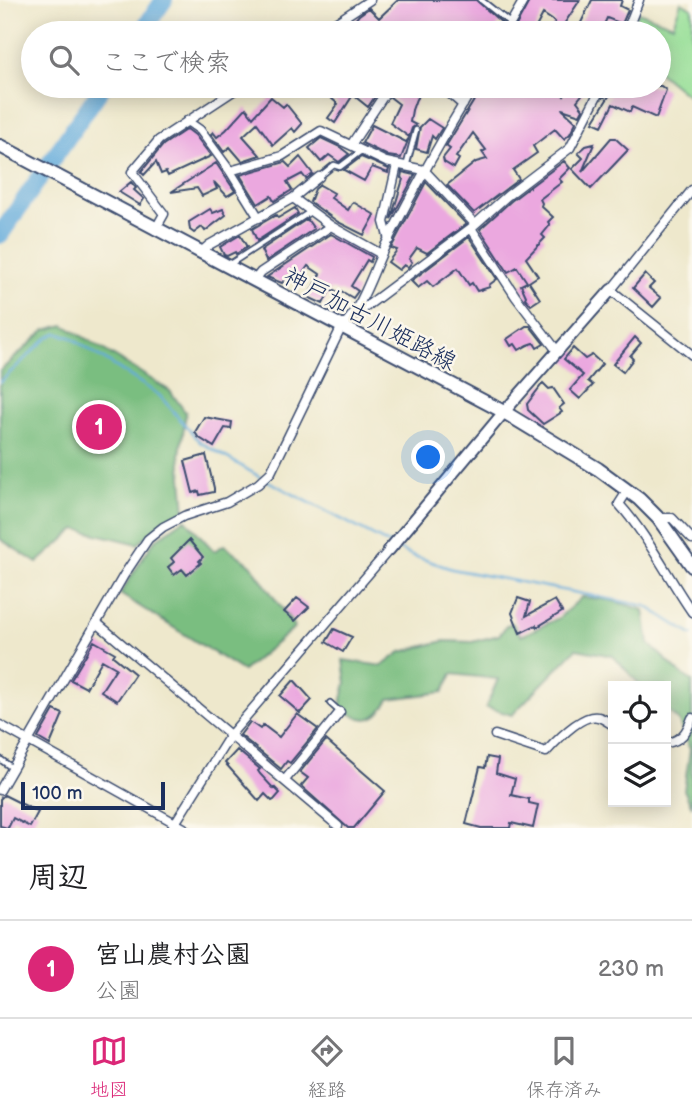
<!DOCTYPE html>
<html lang="ja">
<meta charset="utf-8">
<style>
:root{--surface:#fff;--page:#f2f2f2;--text:#202124;--muted:#757577;--line:#e0e0e0;--accent:#db2777}
body{margin:0;font-family:"Balsamiq Sans","Klee One",sans-serif;background:var(--page);color:var(--text)}
.controls{position:absolute;right:21px;bottom:21px;display:grid;overflow:hidden;border-radius:0px;box-shadow:0 4px 18px #0003}
.controls button{width:63px;height:63px;display:grid;place-items:center;padding:0;border:0;border-bottom:2px solid var(--line);background:var(--surface);color:var(--text);font:35px sans-serif}
.scale{position:absolute;left:21px;bottom:18px;width:144px;box-sizing:border-box;padding-left:7px;border:4px solid #1b2f5e;border-top:0;font-size:19px;line-height:24px;white-space:nowrap;color:#1b2f5e;-webkit-text-stroke:5px #fbf7ec;paint-order:stroke}
.you{position:absolute;left:429px;top:458px;width:24px;height:24px;margin:-18px;border:5px solid #fff;border-radius:50%;background:#1a73e8;box-shadow:0 0 0 10px #1a73e833}
.badge{display:grid;place-items:center;width:46px;height:46px;border-radius:50%;background:var(--accent);color:#fff;font-size:23px;font-weight:700}
.pin{position:absolute;translate:-50% -50%;border:4px solid #fff;box-shadow:0 2px 7px #0006}
.list{margin:0;padding:0;list-style:none}
h2{display:flex;justify-content:space-between;align-items:center;height:91px;margin:0;padding:0 28px;font-size:30px}
h2 small{font-size:23px;font-weight:400;color:var(--muted)}
.list li{display:grid;grid-template-columns:46px 1fr auto;gap:21px;align-items:center;box-sizing:border-box;height:98px;padding:0 28px;border-top:2px solid var(--line)}
.list b{display:block;font-size:26px;white-space:nowrap}
.list p{margin:0;font-size:23px;white-space:nowrap;color:var(--muted)}
.list em{font-size:23px;font-style:normal;color:var(--muted)}
.icon{flex:none;width:38px;height:38px;fill:none;stroke:currentColor;stroke-width:2;stroke-linecap:round;stroke-linejoin:round}
.map{position:relative;flex:none;width:692px;height:828px;overflow:hidden}
.search{position:absolute;background:var(--surface);box-shadow:0 4px 18px #0003;left:21px;right:21px;top:21px;height:77px;display:flex;align-items:center;gap:18px;box-sizing:border-box;padding:0 24px;border-radius:38px;color:var(--muted);font-size:26px}
.sheet{height:189px;background:var(--surface)}
nav{display:flex;justify-content:space-around;align-items:center;box-sizing:border-box;height:98px;border-top:2px solid var(--line);background:var(--surface);font-size:19px;color:var(--muted)}
nav a{display:grid;justify-items:center;gap:4px}
nav .on{color:var(--accent)}
.map>svg:first-child{display:block}
.green{fill:#98df98;stroke:#5a877b;stroke-width:2}
.forest{fill:#7abe80;stroke:#4a766f;stroke-width:2}
.lines{fill:none;stroke-linecap:round;stroke-linejoin:round}
.stream{stroke:#64abdb;stroke-width:2.5}
.river{stroke:#64abdb;stroke-width:18}
.building{fill:#eba8df}
.service-casing{stroke:#3b4b6e;stroke-width:8}
.minor-casing{stroke:#3b4b6e;stroke-width:11}
.tertiary-casing{stroke:#3b4b6e;stroke-width:14}
.primary-casing{stroke:#3b4b6e;stroke-width:16}
.service{stroke:#fff;stroke-width:4.5}
.minor{stroke:#fff;stroke-width:8}
.tertiary{stroke:#fff;stroke-width:10}
.primary{stroke:#fff;stroke-width:12}
.labels{text-anchor:middle;stroke-width:5;stroke-linejoin:round;paint-order:stroke}
.street-label{font-size:24px;fill:#1b2f5e;stroke:#fbf7ec}
</style>
<div class="map">
<svg width="692" height="828" viewBox="0 0 692 828">
<rect width="100%" height="100%" fill="#fbf7ec"/>
<filter id="ink" filterUnits="userSpaceOnUse"><feTurbulence type="fractalNoise" baseFrequency=".0143" numOctaves="2"/><feDisplacementMap in="SourceGraphic" scale="14" xChannelSelector="R" yChannelSelector="G"/><feConvolveMatrix kernelMatrix="1 2 1 2 8 2 1 2 1" color-interpolation-filters="sRGB"/></filter>
<filter id="wash" filterUnits="userSpaceOnUse"><feTurbulence type="fractalNoise" baseFrequency=".00686" numOctaves="4" result="noise"/><feDisplacementMap in="SourceGraphic" scale="28" xChannelSelector="R" yChannelSelector="G"/><feGaussianBlur stdDeviation="1.57" result="paint"/><feColorMatrix in="noise" values="0 0 0 0 0 0 0 0 0 0 0 0 0 0 0 0 0 1.4 0 .05"/><feComposite in="paint" operator="in"/></filter>
<g filter="url(#wash)">
<rect width="100%" height="100%" fill="#eee8cc"/>
<path class="green" d="M 681,2 L 692,8 L 692,99 L 659,72 L 659,33 L 629,33 L 638,12 L 673,25 Z"/>
<path class="forest" d="M 64,325 L 170,391 L 186,413 L 180,454 L 185,512 L 164,521 L 138,544 L 76,529 L 37,563 L 0,539 L 0,371 L 45,330 Z
M 185,519 L 214,551 L 224,545 L 251,565 L 295,627 L 243,671 L 120,594 L 154,541 Z
M 582,597 L 610,600 L 644,610 L 649,644 L 680,673 L 692,681 L 692,807 L 684,790 L 690,750 L 678,720 L 666,709 L 666,686 L 641,686 L 613,656 L 576,649 L 512,715 L 486,707 L 498,679 L 452,674 L 443,692 L 389,699 C 375,724 363,724 340,707 L 346,683 L 343,660 L 382,666 L 401,652 L 444,641 L 472,642 L 499,635 L 507,625 L 512,623 L 521,636 L 559,618 Z"/>
<g class="lines">
<path class="stream" d="M 0,382 L 46,339 L 56,333 L 70,337 L 159,395 L 200,442 L 260,477
M 266,480 L 391,545
M 397,548 L 411,555 L 452,569 L 646,606 L 692,635"/>
<path class="river" d="M 141,33 L 164,0
M 0,235 L 103,86"/>
</g>
<g id="blocks">
<path class="building" d="M 398,0 L 476,0 L 503,24 L 502,25 L 500,23 L 492,33 L 344,33 L 359,15 L 369,8 L 379,18 Z
M 530,0 L 580,0 L 558,33 L 549,33 L 555,22 L 543,14 L 533,33 L 512,33 Z
M 592,0 L 622,0 L 620,6 L 628,10 L 622,24 L 607,18 L 600,33 L 576,33 Z
M 317,86 L 382,86 L 368,107 L 353,95 L 335,123 L 328,118 L 338,104 Z
M 396,86 L 427,86 L 416,99 L 412,110 L 410,122 L 416,125 L 412,128 L 409,137 L 390,123 L 399,104 L 390,97 Z
M 483,86 L 548,86 L 553,91 L 557,87 L 564,96 L 571,86 L 589,86 L 577,101 L 583,109 L 580,115 L 562,109 L 576,122 L 570,134 L 564,139 L 555,129 L 533,146 L 537,153 L 513,170 L 519,179 L 474,213 L 447,185 L 476,162 L 487,159 L 482,152 L 486,150 L 473,133 L 456,157 L 459,159 L 454,168 L 444,162 L 443,158 L 450,149 L 446,146 Z
M 608,86 L 661,86 L 666,90 L 656,118 L 632,107 L 630,112 L 613,104 L 602,126 L 593,122 L 611,93 L 603,98 Z
M 271,97 L 283,107 L 286,104 L 302,124 L 295,132 L 292,128 L 273,145 L 257,123 L 243,136 L 260,155 L 242,161 L 230,147 L 224,152 L 211,134 L 213,132 L 217,137 L 226,130 L 246,108 L 253,117 Z
M 428,119 L 442,128 L 435,139 L 432,136 L 427,152 L 416,149 L 420,127 Z
M 372,125 L 406,142 L 409,138 L 401,158 L 388,156 L 362,143 Z
M 187,129 L 195,135 L 211,156 L 168,176 L 166,172 L 161,174 L 156,162 L 144,175 L 141,172 L 163,145 Z
M 321,138 L 340,147 L 349,154 L 339,162 L 329,155 L 321,162 L 309,148 Z
M 611,138 L 615,138 L 628,150 L 591,189 L 572,169 L 583,158 L 578,153 L 586,146 L 594,144 L 582,172 Z
M 300,157 L 313,174 L 306,179 L 302,174 L 287,182 L 292,190 L 274,201 L 271,196 L 258,204 L 240,175 L 285,162 L 290,167 Z
M 361,157 L 389,169 L 388,173 L 372,167 L 364,181 L 344,170 Z
M 564,161 L 570,168 L 559,179 L 562,182 L 540,199 L 542,203 L 541,206 L 553,217 L 548,222 L 550,225 L 542,235 L 545,238 L 526,258 L 538,276 L 529,282 L 540,299 L 531,305 L 525,298 L 526,296 L 521,285 L 527,282 L 517,267 L 508,272 L 480,229 L 511,201 Z
M 216,163 L 235,191 L 227,196 L 214,182 L 217,189 L 202,196 L 197,188 L 171,192 Z
M 402,172 L 415,175 L 391,219 L 403,179 L 401,178 Z
M 131,182 L 136,188 L 134,190 L 144,199 L 140,205 L 119,192 Z
M 426,182 L 466,224 L 427,253 L 417,248 L 409,259 L 412,262 L 408,267 L 404,265 L 399,270 L 388,262 L 397,250 L 391,248 Z
M 320,185 L 334,193 L 331,198 L 348,210 L 353,202 L 375,215 L 364,235 L 338,222 L 310,202 L 315,189 Z
M 295,208 L 298,214 L 257,241 L 252,229 L 276,215 L 278,218 Z
M 210,209 L 213,213 L 223,209 L 226,215 L 205,231 L 202,227 L 194,233 L 190,230 L 189,222 Z
M 307,219 L 314,229 L 266,261 L 261,250 Z
M 331,234 L 372,257 L 370,262 L 367,260 L 351,286 L 358,291 L 353,298 L 341,291 L 338,292 L 334,290 L 330,290 L 323,304 L 308,297 L 320,274 L 308,266 L 297,282 L 288,276 L 282,283 L 267,277 Z
M 240,235 L 247,247 L 236,254 L 235,252 L 227,256 L 224,255 L 220,247 Z
M 469,237 L 497,279 L 489,285 L 490,287 L 477,291 L 472,283 L 469,285 L 458,268 L 433,287 L 427,281 L 418,288 L 411,281 Z
M 645,274 L 654,283 L 649,288 L 661,298 L 653,307 L 633,288 Z
M 526,326 L 530,326 L 544,344 L 537,348 L 534,343 L 528,345 L 519,350 L 515,344 L 511,346 L 507,339 Z
M 635,337 L 641,343 L 630,356 L 633,359 L 623,372 L 613,364 Z
M 573,348 L 585,359 L 592,355 L 602,364 L 588,381 L 593,385 L 580,399 L 570,390 L 583,375 L 564,359 Z
M 543,383 L 549,389 L 553,388 L 564,404 L 559,408 L 562,412 L 543,424 L 528,410 L 527,404 Z
M 204,417 L 232,422 L 231,429 L 225,428 L 214,447 L 198,437 L 195,432 Z
M 206,455 L 214,488 L 214,492 L 200,495 L 199,491 L 193,493 L 185,461 Z
M 189,540 L 203,557 L 199,561 L 201,563 L 187,575 L 182,569 L 174,575 L 168,567 L 174,562 L 171,558 Z
M 297,598 L 309,607 L 295,621 L 284,612 Z
M 518,598 L 530,602 L 526,616 L 555,600 L 562,612 L 537,627 L 536,625 L 520,633 L 512,613 Z
M 334,629 L 352,637 L 343,652 L 326,642 Z
M 94,641 L 115,653 L 113,656 L 135,674 L 117,701 L 101,691 L 116,668 L 102,660 L 86,688 L 71,680 Z
M 294,680 L 312,700 L 300,713 L 280,696 Z
M 54,710 L 63,714 L 50,745 L 38,738 Z
M 297,714 L 318,729 L 290,763 L 287,761 L 281,769 L 240,735 L 250,722 L 260,729 L 263,725 L 279,737 Z
M 326,740 L 385,791 L 354,828 L 348,828 L 301,786 L 308,778 L 300,772 Z
M 237,750 L 260,769 L 258,771 L 260,774 L 274,789 L 275,788 L 280,793 L 274,800 L 272,801 L 265,794 L 259,801 L 225,763 Z
M 487,757 L 498,759 L 496,773 L 515,779 L 511,795 L 529,799 L 529,803 L 538,805 L 533,828 L 511,823 L 510,828 L 481,828 L 466,824 L 480,767 L 485,768 Z
M 4,795 L 38,812 L 30,827 L 13,818 L 8,828 L 0,826 L 0,799 Z"/>
</g>
</g>
<g filter="url(#ink)">
<use href="#blocks" fill-opacity="0" stroke="#3b4b6e" stroke-width="2"/>
<g class="lines">
<defs>
<path id="service" d="M 481,0 L 510,23
M 406,167 L 416,130
M 319,177 L 334,165 L 340,167 L 361,151
M 230,264 L 310,212
M 330,703 L 340,712
M 0,759 L 12,768"/>
<path id="minor" d="M 320,33 L 370,0
M 505,33 L 524,0
M 626,33 L 639,0
M 441,86 L 463,105
M 187,121 L 200,130 L 230,171 L 282,156 L 321,131 L 386,162 L 424,170 L 475,224
M 351,145 L 390,86
M 230,171 L 259,218
M 692,190 L 611,290 L 692,355
M 293,198 L 331,226 L 381,254
M 471,228 L 516,297 L 558,352
M 155,230 L 164,214 L 132,172 L 159,140 L 241,86
M 389,240 L 384,222 L 397,165
M 200,253 L 209,245 L 293,198 L 319,177
M 254,281 L 261,272 L 331,226
M 355,315 L 471,228 L 507,196 L 570,148 L 602,86
M 628,490 L 619,504 C 648,536 667,576 692,612
M 658,518 L 672,518 L 692,539
M 97,623 L 338,826
M 0,725 L 184,828
M 495,735 L 546,752 C 556,741 582,713 598,717 C 603,718 608,722 613,725
M 666,743 C 681,741 687,732 692,718
M 285,780 L 340,712
M 0,790 L 124,575 L 148,539 L 163,527 L 184,516 L 227,502 L 258,484 L 271,472 L 341,328 C 364,306 373,270 387,242 C 414,189 443,137 474,86
M 172,828 L 231,734 L 389,550"/>
<path id="tertiary" d="M 389,550 L 504,412 L 611,290"/>
<path id="primary" d="M 0,146 L 504,412 L 598,469 L 639,499 L 658,518 L 692,566"/>
</defs>
<use href="#service" class="service-casing"/>
<use href="#minor" class="minor-casing"/>
<use href="#tertiary" class="tertiary-casing"/>
<use href="#primary" class="primary-casing"/>
<use href="#service" class="service"/>
<use href="#minor" class="minor"/>
<use href="#tertiary" class="tertiary"/>
<use href="#primary" class="primary"/>
</g>
</g>
<g class="labels">
<g class="street-label">
<text transform="translate(370 319) rotate(28)" y="8">神戸加古川姫路線</text>
</g>
</g>
</svg>
<div class="controls">
<button><svg class="icon" aria-label="locate" viewBox="0 0 24 24"><circle cx="12" cy="12" r="6"/><path d="M12 2v4M12 18v4M2 12h4M18 12h4"/></svg></button>
<button><svg class="icon" aria-label="layers" viewBox="0 0 24 24"><path d="M12 4l9 5-9 5-9-5zM3 14l9 5 9-5"/></svg></button>
</div>
<div class="scale">100 m</div>
<div class="you"></div>
<div class="pin badge" style="left:99px;top:427px">1</div>
<div class="search"><svg class="icon" aria-label="search" viewBox="0 0 24 24"><circle cx="10" cy="10" r="6"/><path d="M15 15l6 6"/></svg>ここで検索</div>
</div>
<section class="sheet">
<h2>周辺<small></small></h2>
<ul class="list">
<li><span class="badge">1</span><div><b>宮山農村公園</b><p>公園</p></div><em>230 m</em></li>
</ul>
</section>
<nav>
<a class="on"><svg class="icon" aria-label="map" viewBox="0 0 24 24"><path d="M3 6l6-2 6 2 6-2v14l-6 2-6-2-6 2zM9 4v14M15 6v14"/></svg>地図</a>
<a><svg class="icon" aria-label="directions" viewBox="0 0 24 24"><path d="M12 3l9 9-9 9-9-9zM9 14v-3h6M13 9l2 2-2 2"/></svg>経路</a>
<a><svg class="icon" aria-label="saved" viewBox="0 0 24 24"><path d="M7 4h10v16l-5-4-5 4z"/></svg>保存済み</a>
</nav>
